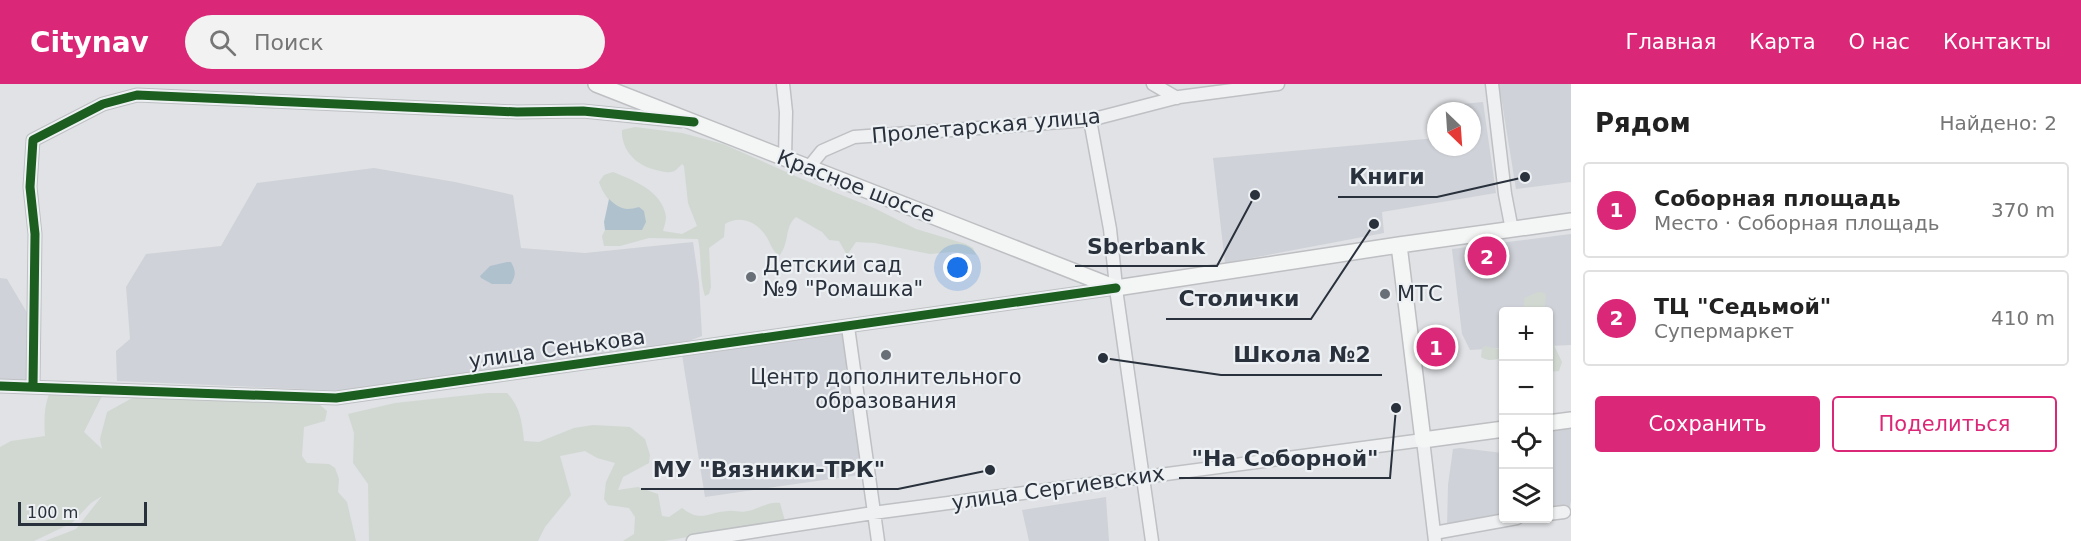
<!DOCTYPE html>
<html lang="ru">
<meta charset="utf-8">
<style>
:root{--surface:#fff;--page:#f2f2f2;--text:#222;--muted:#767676;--line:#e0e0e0;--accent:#db2777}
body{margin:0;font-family:"DejaVu Sans",sans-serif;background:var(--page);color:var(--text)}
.controls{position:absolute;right:18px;bottom:18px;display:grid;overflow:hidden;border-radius:6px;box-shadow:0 2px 4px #0004}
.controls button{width:54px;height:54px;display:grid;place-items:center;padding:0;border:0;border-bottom:2px solid var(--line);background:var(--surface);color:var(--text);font:30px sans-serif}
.compass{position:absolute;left:1427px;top:18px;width:54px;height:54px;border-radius:50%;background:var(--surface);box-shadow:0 2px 4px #0004;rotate:155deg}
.scale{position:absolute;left:18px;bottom:15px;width:129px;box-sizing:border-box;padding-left:6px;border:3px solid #29313c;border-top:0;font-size:16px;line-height:21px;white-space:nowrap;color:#29313c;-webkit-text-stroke:4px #eef1f4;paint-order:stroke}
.you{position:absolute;left:958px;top:184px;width:21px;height:21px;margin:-15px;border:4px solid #fff;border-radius:50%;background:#1a73e8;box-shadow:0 0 0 9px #1a73e833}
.badge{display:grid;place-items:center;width:39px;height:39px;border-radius:50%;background:var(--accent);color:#fff;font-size:20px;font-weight:700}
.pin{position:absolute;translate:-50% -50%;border:3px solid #fff;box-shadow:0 2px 6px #0006}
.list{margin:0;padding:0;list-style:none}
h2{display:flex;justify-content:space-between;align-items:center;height:78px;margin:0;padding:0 24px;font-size:26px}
h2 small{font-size:20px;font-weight:400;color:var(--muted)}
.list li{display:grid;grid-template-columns:39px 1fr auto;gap:18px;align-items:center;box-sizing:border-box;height:96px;margin:0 12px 12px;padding:0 12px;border:2px solid var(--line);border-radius:6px}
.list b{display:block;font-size:22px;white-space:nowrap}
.list p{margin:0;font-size:20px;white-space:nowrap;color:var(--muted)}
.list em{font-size:20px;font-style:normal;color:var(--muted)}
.actions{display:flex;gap:12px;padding:18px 24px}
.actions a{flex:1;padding:14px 0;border:2px solid var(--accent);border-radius:6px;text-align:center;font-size:21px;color:var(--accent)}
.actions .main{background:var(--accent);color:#fff}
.icon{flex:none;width:33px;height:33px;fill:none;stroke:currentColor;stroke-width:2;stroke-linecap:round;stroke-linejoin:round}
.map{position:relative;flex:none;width:1571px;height:457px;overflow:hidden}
header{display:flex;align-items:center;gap:36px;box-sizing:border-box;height:84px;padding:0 30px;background:var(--accent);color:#fff}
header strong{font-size:28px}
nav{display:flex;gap:33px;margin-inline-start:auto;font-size:21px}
.search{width:420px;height:54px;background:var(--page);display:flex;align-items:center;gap:15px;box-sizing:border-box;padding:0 21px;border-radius:33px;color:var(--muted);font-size:22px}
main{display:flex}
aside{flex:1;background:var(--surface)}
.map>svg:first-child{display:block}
.built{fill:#cfd2d8}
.green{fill:#d1d8d1}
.water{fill:#b0c1ce}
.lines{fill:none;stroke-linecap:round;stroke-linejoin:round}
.minor-casing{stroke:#bec0c3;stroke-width:15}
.major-casing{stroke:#bdbfc2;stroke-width:18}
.minor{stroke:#eff0f2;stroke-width:12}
.major{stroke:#f4f5f5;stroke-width:15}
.cycleway-casing{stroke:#eef1f4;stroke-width:13}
.cycleway{stroke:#1b5e20;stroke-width:9}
.poi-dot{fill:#696f77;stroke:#eef1f4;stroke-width:2}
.labels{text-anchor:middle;stroke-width:4.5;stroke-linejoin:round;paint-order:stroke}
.street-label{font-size:21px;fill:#29313c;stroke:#eef1f4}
.poi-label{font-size:21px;fill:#29313c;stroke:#eef1f4;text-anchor:start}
.leader{fill:none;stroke:#29313c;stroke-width:2}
.callout-dot{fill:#29313c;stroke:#eef1f4;stroke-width:2}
.callout-label{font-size:22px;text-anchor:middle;font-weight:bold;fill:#29313c;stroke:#eef1f4;stroke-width:4.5;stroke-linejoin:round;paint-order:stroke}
</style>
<header>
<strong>Citynav</strong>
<div class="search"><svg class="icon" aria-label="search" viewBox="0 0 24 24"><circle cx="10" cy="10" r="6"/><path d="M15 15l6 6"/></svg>Поиск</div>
<nav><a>Главная</a><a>Карта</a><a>О нас</a><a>Контакты</a></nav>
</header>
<main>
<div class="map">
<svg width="1571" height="457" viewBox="0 0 1571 457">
<rect width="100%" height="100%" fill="#e0e2e5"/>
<path class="built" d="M 1499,0 L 1571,0 L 1571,98 L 1516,105 Z
M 1483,18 L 1496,109 L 1382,128 L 1384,149 L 1225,179 L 1213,74 L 1436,54 L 1436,63 L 1472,63 L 1472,27 L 1451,27 L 1452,21 Z
M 374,84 L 455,98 L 513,111 L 521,164 L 585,169 L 693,158 L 699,199 L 702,252 L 689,257 L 347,307 L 117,297 L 116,267 L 130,255 L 126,203 L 146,170 L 221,162 L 257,99 Z
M 1571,150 L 1571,261 L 1549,262 L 1548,228 L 1504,228 L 1503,264 L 1470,266 L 1462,250 L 1452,165 Z
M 0,194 L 7,195 L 29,232 L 27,297 L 0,296 Z
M 845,249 L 866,390 L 705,413 L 682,271 Z
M 1571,342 L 1571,417 L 1569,426 L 1548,428 L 1548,345 Z
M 1460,364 L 1503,369 L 1504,434 L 1447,443 L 1448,401 L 1453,365 Z
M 1106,413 L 1109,457 L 1029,457 L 1022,426 Z"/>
<path class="green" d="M 635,43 L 682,49 L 723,60 L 809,98 L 874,124 L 916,145 L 966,160 L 973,164 L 976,171 L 953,168 L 930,170 L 875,159 L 856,158 L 847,171 L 839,157 L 829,156 L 822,148 L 796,133 C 784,143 790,159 779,172 C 771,165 771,160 766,152 C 756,137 740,131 725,140 L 724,153 L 709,164 L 711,203 L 709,210 L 705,212 C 699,194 702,174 698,155 L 649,154 L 620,162 L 604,162 L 602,152 L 605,146 L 642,146 L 639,123 C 635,124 629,127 625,126 C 613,125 602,108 599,98 L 604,91 L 613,88 C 633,96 663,107 666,133 C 666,137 664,143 663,147 L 682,150 L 697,142 L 688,119 L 684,82 L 682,80 C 679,83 675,88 671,88 C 666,89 661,87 656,86 C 637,82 621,67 622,46 Z
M 1538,208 L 1545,209 L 1546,212 L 1544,227 L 1524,227 L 1524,214 Z
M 1549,236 L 1552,242 L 1552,257 L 1562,278 L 1559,287 L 1549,288 Z
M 1485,262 L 1503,266 L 1503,273 C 1495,276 1489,278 1481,273 L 1482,264 Z
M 58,307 L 82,313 L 102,312 L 84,348 L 102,365 L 100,355 L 107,328 L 134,313 L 224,313 L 298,316 L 319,320 L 327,327 L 325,337 L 304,343 L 302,372 L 307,379 L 329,380 L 335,384 L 339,395 L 338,408 L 347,418 L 356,457 L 45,457 L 76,445 L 102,412 L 91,419 L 72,439 L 34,457 L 0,457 L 0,363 L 11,357 L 45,352 C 44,338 44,323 49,310 Z
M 488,309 L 507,309 C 520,322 522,338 524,357 L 539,358 L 574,344 L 593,341 L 630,343 L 645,355 L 650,371 L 649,379 L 623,393 L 618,406 L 638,403 L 658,410 L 662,432 L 669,433 L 682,424 C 701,439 708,428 728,427 C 734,426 741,429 748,427 C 759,425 768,417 780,419 L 785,437 L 664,457 L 623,457 L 634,450 L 635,433 L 629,424 L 608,421 L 604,415 L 606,398 L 615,379 L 597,374 L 585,367 L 560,372 L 571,411 L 545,443 L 538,457 L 369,457 L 368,400 L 353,379 L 354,349 L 348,330 L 395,319 Z"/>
<path class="water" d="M 609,115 C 620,125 625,127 639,123 L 644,127 L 646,138 L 642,146 L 605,146 L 604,138 Z
M 507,178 L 511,178 C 516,187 516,191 511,200 L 492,200 L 481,194 L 480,192 L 490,182 Z"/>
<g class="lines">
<defs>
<path id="minor" d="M 783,0 L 786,28 L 785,74
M 1153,0 L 1177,14
M 1492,0 L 1505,110 L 1512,146
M 1090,36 L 1110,145 L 1117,212 L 1152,457
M 809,83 L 822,67 L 854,53 L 1090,36 L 1179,13 L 1278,0
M 848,243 L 878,457
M 0,302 L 336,314 L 1116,204
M 33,302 L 35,150 L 30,103 L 33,56 L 103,20 L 137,11 L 517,28 L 583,27 L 681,37
M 1548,430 L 1564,428
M 1434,449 L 1517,434
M 693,457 L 873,429 L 1423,356 L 1435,457"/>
<path id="major" d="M 596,0 L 1116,204 L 1399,161 L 1571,137
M 1399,161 L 1423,356 L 1504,345
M 1548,339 L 1571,336"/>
</defs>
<use href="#minor" class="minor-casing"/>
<use href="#major" class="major-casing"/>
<use href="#minor" class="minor"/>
<use href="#major" class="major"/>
<defs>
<path id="cycleway" d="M 0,302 L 336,314 L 1116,204
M 33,302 L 35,150 L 30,103 L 33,56 L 103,20 L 137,11 L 517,28 L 583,27 L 694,38"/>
</defs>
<use href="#cycleway" class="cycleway-casing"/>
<use href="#cycleway" class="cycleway"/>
</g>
<g class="poi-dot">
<circle cx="751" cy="193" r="6"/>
<circle cx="1385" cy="210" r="6"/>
<circle cx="886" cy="271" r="6"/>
</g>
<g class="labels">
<g class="street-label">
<text transform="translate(986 42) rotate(-5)" y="7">Пролетарская улица</text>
<text transform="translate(856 102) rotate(21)" y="7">Красное шоссе</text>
<text transform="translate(557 265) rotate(-8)" y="7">улица Сенькова</text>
<text transform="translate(1058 404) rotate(-8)" y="7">улица Сергиевских</text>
</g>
<g class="poi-label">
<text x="763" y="188">Детский сад<tspan x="763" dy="24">№9 "Ромашка"</tspan></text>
<text x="1397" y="217">МТС</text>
<text x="886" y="300" text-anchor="middle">Центр дополнительного<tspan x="886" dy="24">образования</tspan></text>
</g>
</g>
<path class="leader" d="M1525 93L1437 113H1338M1255 111L1217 182H1075M1374 140L1311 235H1166M1103 274L1221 291H1382M1396 324L1390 394H1179M990 386L898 405H641"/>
<g class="callout-dot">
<circle cx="1525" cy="93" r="6"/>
<circle cx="1255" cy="111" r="6"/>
<circle cx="1374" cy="140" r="6"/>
<circle cx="1103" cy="274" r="6"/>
<circle cx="1396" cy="324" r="6"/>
<circle cx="990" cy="386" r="6"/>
</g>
<g class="callout-label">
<text x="1387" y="100">Книги</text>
<text x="1146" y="170">Sberbank</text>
<text x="1239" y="222">Столички</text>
<text x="1302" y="278">Школа №2</text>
<text x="1285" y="382">"На Соборной"</text>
<text x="769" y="393">МУ "Вязники-ТРК"</text>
</g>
</svg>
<div class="controls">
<button>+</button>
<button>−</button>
<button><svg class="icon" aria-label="locate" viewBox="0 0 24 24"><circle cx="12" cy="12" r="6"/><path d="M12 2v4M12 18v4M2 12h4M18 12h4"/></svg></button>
<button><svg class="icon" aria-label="layers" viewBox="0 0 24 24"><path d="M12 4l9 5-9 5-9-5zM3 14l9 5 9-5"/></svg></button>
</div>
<svg class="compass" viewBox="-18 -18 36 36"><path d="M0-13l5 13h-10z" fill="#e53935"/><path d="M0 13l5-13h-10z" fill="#767676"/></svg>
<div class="scale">100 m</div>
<div class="you"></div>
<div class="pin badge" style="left:1436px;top:263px">1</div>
<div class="pin badge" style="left:1487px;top:172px">2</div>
</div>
<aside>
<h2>Рядом<small>Найдено: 2</small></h2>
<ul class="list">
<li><span class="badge">1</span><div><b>Соборная площадь</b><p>Место · Соборная площадь</p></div><em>370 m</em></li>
<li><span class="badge">2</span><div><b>ТЦ &quot;Седьмой&quot;</b><p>Супермаркет</p></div><em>410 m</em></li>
</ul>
<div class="actions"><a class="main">Сохранить</a><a>Поделиться</a></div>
</aside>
</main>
